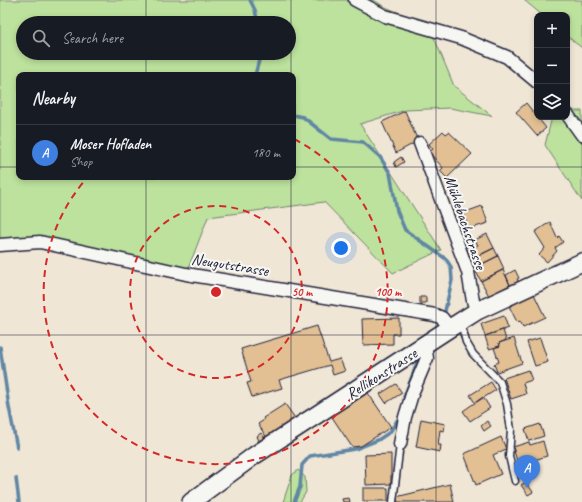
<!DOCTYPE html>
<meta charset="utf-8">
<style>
:root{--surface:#171b24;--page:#242831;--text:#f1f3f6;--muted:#9ea1a6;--line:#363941;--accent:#9495a2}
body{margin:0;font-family:Caveat,sans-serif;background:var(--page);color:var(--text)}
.controls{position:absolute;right:12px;top:12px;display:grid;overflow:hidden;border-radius:8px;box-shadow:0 2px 6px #0003}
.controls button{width:36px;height:36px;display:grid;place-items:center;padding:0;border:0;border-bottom:1px solid var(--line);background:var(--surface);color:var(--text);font:20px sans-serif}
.you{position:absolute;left:341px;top:248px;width:14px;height:14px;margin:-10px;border:3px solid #fff;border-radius:50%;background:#1a73e8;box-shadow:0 0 0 6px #1a73e833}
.badge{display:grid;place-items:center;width:26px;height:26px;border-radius:50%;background:var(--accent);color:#fff;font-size:13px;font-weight:700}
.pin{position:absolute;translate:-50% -33px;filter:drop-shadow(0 1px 2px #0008)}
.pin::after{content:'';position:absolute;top:21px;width:14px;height:12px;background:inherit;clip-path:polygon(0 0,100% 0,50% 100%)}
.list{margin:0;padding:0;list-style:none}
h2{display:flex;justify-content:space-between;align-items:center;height:52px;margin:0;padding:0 16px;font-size:17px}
h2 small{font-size:13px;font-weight:400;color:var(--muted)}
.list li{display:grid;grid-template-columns:26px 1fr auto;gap:12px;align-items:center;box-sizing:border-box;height:56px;padding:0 16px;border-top:1px solid var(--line)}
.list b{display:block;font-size:15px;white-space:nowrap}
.list p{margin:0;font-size:13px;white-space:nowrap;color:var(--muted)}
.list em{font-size:13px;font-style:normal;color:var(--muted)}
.icon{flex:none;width:22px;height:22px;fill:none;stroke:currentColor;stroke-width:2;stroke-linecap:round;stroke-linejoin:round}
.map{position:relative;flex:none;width:582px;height:502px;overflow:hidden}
.search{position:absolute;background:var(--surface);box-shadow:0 2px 6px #0003;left:16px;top:16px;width:280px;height:44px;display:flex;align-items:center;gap:10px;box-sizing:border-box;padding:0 14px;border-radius:22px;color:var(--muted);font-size:15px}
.panel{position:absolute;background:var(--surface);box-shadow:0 2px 6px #0003;left:16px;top:72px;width:280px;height:108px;border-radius:8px}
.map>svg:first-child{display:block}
.green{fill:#bde29d;stroke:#70826c;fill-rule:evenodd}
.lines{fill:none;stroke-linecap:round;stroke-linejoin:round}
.stream{stroke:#6086a4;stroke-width:3.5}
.building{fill:#e2c094;stroke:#22223b}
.lane-casing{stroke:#22223b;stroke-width:9}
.street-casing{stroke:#22223b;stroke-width:15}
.secondary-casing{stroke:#22223b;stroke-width:20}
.lane{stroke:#f6f6f2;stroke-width:6}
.street{stroke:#f6f6f2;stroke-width:12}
.secondary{stroke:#f6f6f2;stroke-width:17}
.grid{fill:none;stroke:#22223b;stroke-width:1;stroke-opacity:0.55}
.ring{fill:none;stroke:#d62828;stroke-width:2;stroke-dasharray:7 5}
.labels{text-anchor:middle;stroke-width:4;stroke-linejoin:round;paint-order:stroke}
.street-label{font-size:16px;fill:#22223b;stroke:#f6f6f2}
.centre{fill:#d62828;stroke:#f6f6f2;stroke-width:2}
.ring-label{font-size:12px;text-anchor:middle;font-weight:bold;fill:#d62828;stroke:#f6f6f2;stroke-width:4;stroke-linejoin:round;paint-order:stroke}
</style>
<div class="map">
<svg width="582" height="502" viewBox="0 0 582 502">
<rect width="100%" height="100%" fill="#f0e6d6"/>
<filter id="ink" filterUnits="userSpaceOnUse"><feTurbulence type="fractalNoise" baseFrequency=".025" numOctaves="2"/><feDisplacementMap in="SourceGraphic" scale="8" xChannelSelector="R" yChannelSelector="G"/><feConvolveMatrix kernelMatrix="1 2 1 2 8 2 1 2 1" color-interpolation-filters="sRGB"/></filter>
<g filter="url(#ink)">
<path class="green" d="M 0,0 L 374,0 L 383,6 L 429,25 L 454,86 L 492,116 L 450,108 L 406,110 L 360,124 L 441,250 L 393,273 L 324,202 L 208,217 L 186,274 L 40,242 L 0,245 ZM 23,23 L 289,23 L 289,53 L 23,53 ZM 19,75 L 293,75 L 293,177 L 19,177 Z
M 524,0 L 582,0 L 582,48 L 567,36 L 567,15 L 542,15 Z
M 567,111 L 582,111 L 582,201 L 545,145 L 552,117 L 567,117 Z
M 298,470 L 305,477 L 306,492 L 300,502 L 283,502 L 292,475 Z"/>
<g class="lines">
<path class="stream" d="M 250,0 L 255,10 L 258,23
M 255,75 L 261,53
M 293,115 L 303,117 L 331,139 L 363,142 L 380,157 L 390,173 L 397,211 L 405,230 L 446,259 L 451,267 L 452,280 L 445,311
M 0,347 L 9,407 L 17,448
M 404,397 L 417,363
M 16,478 L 19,502
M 294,502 L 300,487 L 302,465 L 310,456 L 355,449 L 378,440 L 390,432 L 398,419"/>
</g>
<path class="building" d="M 526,103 L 546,128 L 537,136 L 516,112 Z
M 405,111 L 418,141 L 396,153 L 382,122 Z
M 443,131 L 446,134 L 449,132 L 472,154 L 447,178 L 440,171 L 443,168 L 429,152 L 433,149 L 429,144 Z
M 401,157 L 404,162 L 396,167 L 394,162 Z
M 482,206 L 488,223 L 469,229 L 463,213 Z
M 550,222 L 557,238 L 559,236 L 563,242 L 555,248 L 557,251 L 547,262 L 539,255 L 545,248 L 535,232 Z
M 487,234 L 494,248 L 470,260 L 466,251 L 478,245 L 475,240 Z
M 494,248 L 498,256 L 474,268 L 470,260 Z
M 498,256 L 504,269 L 481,281 L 474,268 Z
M 503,270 L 510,285 L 489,296 L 481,281 Z
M 515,270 L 519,278 L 517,279 L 519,283 L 506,290 L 505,288 L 510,285 L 506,275 Z
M 533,292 L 545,317 L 523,327 L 520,321 L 517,322 L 508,304 Z
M 420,297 L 426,297 L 426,303 L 420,303 Z
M 504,316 L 508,328 L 485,336 L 481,324 Z
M 399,318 L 399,334 L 393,334 L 393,344 L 363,345 L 362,319 Z
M 317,326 L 329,362 L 340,359 L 345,371 L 333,375 L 330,365 L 279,380 L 282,388 L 252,397 L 247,383 L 251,382 L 241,349 Z
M 503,330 L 506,340 L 499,343 L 500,346 L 489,349 L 485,336 Z
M 514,338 L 522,363 L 497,372 L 494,364 L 499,362 L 494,348 L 500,346 L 499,343 Z
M 540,338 L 548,362 L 535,366 L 527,342 Z
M 528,370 L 532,380 L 523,383 L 526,394 L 511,399 L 504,378 Z
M 491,382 L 496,390 L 475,403 L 470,395 Z
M 396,384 L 402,393 L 386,403 L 380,394 Z
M 366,390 L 391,427 L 361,446 L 352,447 L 330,414 Z
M 483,397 L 490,408 L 470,421 L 463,411 Z
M 285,404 L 297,421 L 267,438 L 258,424 L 264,420 L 263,418 Z
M 421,419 L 445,424 L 444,431 L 440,430 L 438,445 L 441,445 L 440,452 L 416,447 Z
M 487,421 L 491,426 L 484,431 L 481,426 Z
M 540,424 L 544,436 L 529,441 L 525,429 Z
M 261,433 L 265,438 L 259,441 L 257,436 Z
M 501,437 L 506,449 L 493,455 L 501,474 L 476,485 L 464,454 Z
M 543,441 L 547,456 L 518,465 L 513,447 L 529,442 L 530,445 Z
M 391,454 L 391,484 L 366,485 L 365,455 Z
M 526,482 L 533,492 L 528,495 L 521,485 Z
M 450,484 L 454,502 L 398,502 L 396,497 Z
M 363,488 L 388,488 L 388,501 L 363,501 Z
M 349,498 L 350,502 L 343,502 L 342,499 Z"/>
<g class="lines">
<defs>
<path id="lane" d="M 461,323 L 466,342 L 473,354 L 500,382 L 507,404 L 511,430 L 509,456 L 515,481
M 393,502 L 400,444"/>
<path id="street" d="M 355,0 L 385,16 L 461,38 L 507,57 L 537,82
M 567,114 L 582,135
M 420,143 L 468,272 L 473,301 L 477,311
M 0,245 L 40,242 L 186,274 L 435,315 L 442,318 L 450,328
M 400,444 L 405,417 L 413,391 L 427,358 L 425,344"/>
<path id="secondary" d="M 191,502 L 255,455 L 450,328 L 477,311 L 582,262"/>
</defs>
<use href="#lane" class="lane-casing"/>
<use href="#street" class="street-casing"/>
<use href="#secondary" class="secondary-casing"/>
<use href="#lane" class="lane"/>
<use href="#street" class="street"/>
<use href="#secondary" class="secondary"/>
</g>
</g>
<path class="grid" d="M 146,0 L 146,23M 291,0 L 291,75M 436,0 L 436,502M 146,53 L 146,75M 0,167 L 19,167M 293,167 L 582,167M 146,177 L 146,502M 291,177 L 291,502M 0,335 L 582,335"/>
<g class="ring">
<circle cx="216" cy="292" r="86"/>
<path d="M294 139A172 172 0 1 1 87 178"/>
</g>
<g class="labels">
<g class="street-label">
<text transform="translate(466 222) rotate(71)" y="6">Mühlebachstrasse</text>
<text transform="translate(230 264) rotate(9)" y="6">Neugutstrasse</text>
<text transform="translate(381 373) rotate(-33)" y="6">Rellikonstrasse</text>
</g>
</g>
<circle cx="216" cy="292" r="6" class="centre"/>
<g class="ring-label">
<text x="302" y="296">50 m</text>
<text x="388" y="296">100 m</text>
</g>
</svg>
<div class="controls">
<button>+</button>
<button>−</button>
<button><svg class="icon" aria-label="layers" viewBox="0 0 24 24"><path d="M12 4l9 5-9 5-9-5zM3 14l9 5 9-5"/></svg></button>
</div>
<div class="you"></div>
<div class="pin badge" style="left:527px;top:488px;background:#3f7fe0">A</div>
<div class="search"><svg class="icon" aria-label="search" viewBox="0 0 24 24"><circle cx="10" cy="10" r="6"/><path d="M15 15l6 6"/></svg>Search here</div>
<section class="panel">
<h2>Nearby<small></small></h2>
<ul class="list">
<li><span class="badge" style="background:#3f7fe0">A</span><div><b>Moser Hofladen</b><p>Shop</p></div><em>180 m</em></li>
</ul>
</section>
</div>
